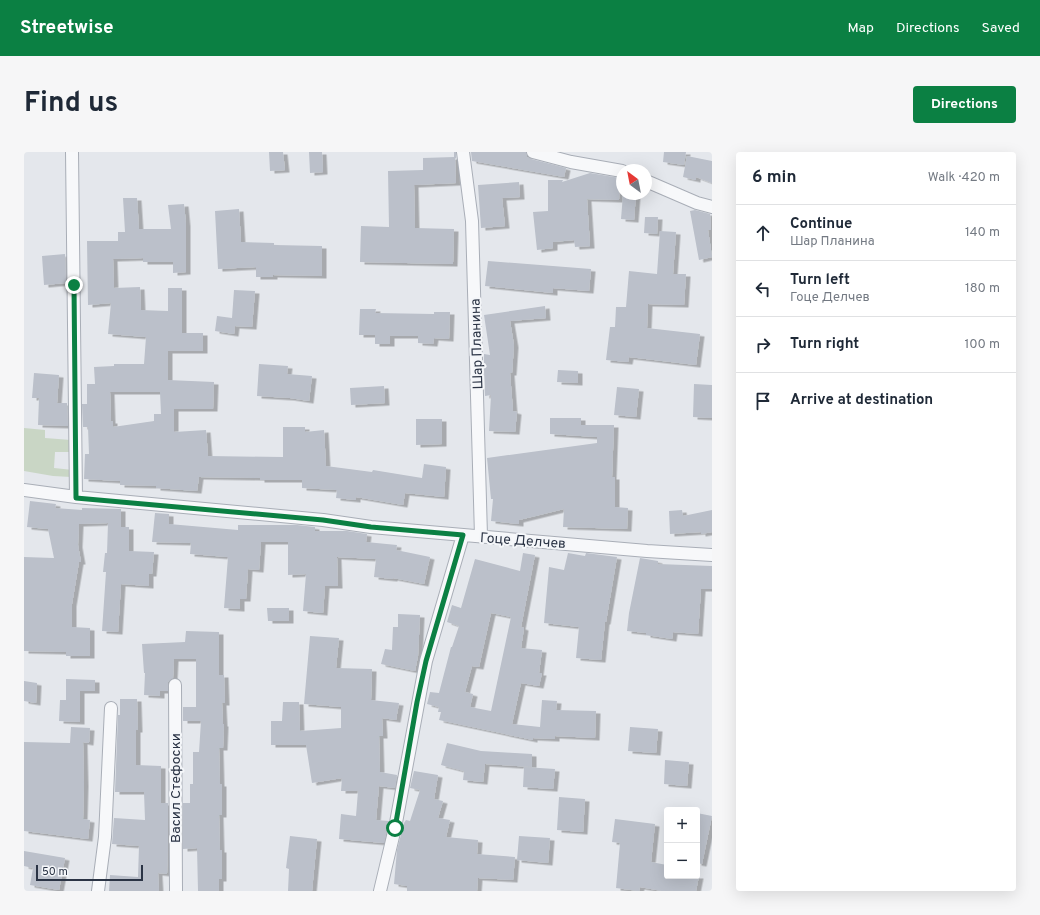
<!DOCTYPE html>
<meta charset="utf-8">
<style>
:root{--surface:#fff;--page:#f6f6f7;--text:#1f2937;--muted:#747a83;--line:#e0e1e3;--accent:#0b8043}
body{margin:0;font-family:Overpass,sans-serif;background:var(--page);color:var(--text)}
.controls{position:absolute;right:12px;bottom:12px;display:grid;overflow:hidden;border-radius:4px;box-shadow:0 4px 16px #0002}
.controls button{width:36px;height:36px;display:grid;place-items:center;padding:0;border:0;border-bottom:1px solid var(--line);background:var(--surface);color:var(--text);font:20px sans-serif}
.compass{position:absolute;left:592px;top:12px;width:36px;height:36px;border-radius:50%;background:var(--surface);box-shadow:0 4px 16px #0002;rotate:328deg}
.scale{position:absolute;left:12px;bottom:10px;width:107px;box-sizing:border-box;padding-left:4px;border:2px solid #2b3445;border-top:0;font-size:11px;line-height:14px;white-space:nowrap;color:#2b3445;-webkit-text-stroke:3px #f4f6f9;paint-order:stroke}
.stop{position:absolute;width:12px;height:12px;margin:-9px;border:3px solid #0b8043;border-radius:50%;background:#fff}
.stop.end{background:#0b8043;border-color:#fff;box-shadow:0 1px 4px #0008}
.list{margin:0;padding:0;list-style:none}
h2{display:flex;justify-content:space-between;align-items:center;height:52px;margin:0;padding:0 16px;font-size:17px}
h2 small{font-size:13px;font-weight:400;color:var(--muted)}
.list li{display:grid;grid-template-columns:26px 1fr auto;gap:12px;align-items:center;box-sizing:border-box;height:56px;padding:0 16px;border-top:1px solid var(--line)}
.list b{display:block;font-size:15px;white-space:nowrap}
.list p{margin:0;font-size:13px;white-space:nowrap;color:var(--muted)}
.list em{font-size:13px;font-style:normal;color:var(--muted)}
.icon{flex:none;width:22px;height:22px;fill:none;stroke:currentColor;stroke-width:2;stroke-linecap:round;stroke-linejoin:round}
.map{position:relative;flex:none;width:688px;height:739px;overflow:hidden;border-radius:4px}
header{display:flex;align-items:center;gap:24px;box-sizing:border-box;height:56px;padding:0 20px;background:var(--accent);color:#fff}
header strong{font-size:19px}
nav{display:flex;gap:22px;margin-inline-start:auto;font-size:14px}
.intro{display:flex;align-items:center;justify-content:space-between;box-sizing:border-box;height:96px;padding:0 24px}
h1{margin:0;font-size:28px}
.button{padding:10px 18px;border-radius:4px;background:var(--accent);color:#fff;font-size:14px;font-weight:700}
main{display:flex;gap:24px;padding:0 24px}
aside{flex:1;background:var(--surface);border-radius:4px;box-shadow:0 4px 16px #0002}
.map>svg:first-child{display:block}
.green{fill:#c9d6c5}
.building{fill:#bbc0ca;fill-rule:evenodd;filter:url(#shadow)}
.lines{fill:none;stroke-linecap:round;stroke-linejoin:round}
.street-casing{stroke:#a9aeb7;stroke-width:14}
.street{stroke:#f7f8fa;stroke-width:12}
.route{stroke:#0b8043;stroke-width:5}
.labels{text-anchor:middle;stroke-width:4;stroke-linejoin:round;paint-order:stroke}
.street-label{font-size:14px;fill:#2b3445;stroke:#f4f6f9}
</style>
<header>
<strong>Streetwise</strong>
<nav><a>Map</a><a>Directions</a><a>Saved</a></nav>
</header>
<div class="intro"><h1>Find us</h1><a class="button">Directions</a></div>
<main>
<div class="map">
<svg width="688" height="739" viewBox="0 0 688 739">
<defs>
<filter id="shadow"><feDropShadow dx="4.5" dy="2.5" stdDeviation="0" flood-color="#0004"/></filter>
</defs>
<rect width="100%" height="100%" fill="#e4e7ec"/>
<path class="green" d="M 0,276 L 21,278 L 21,286 L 47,288 L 46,300 L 31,300 L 30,316 L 49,318 L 47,325 L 29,324 L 0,319 Z"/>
<path class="building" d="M 245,0 L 259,0 L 261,18 L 246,19 Z
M 285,0 L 298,0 L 299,20 L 286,21 Z
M 430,0 L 432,0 L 432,7 L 431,6 L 432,31 L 390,33 L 391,76 L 430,77 L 429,112 L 336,110 L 337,74 L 365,75 L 364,19 L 399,18 L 399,6 L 430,5 Z
M 447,0 L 502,0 L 503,5 L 507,7 L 542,16 L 540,25 L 448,9 Z
M 640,0 L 662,0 L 660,13 L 639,10 Z
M 663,4 L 688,9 L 688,31 L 672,25 L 672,28 L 659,25 Z
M 566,21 L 596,26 L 595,48 L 563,47 L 566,94 L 551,95 L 550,88 L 529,90 L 529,96 L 513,98 L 509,60 L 524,59 L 524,28 L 539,28 L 538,30 Z
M 495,30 L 496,45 L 478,46 L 481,74 L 457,76 L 454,33 Z
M 599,42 L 612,42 L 610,68 L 597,67 Z
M 99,46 L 113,46 L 115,77 L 147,77 L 144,53 L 160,52 L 162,72 L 162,120 L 149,121 L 149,110 L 119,110 L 119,106 L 89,107 L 90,136 L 116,135 L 117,158 L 144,159 L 144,136 L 158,136 L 158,181 L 179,181 L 179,199 L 144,199 L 144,228 L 190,230 L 189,257 L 150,257 L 150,280 L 182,278 L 184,304 L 259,305 L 259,275 L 281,275 L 281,280 L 300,278 L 302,314 L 348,320 L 349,318 L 398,326 L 400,312 L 422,315 L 420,345 L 381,341 L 379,353 L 332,345 L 332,348 L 312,346 L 313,338 L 278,336 L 278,328 L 236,328 L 236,326 L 175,325 L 173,339 L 132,336 L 132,334 L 96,333 L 96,329 L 60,327 L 61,302 L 65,302 L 64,275 L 59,275 L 58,252 L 63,252 L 63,232 L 71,232 L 70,215 L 90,214 L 90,212 L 120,212 L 122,185 L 84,182 L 87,151 L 64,153 L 63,89 L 94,89 L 94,80 L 101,80 ZM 86,240 L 136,240 L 137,262 L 130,262 L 130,269 L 89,275 L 89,269 L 87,269 Z
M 215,57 L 217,90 L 250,91 L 250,93 L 298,94 L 298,124 L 249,123 L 249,125 L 232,125 L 232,115 L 194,117 L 191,59 Z
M 671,58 L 686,62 L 687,78 L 684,78 L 688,105 L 675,108 L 666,59 Z
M 621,65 L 634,65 L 633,82 L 620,81 Z
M 636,79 L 652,80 L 649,122 L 662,122 L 660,153 L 624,152 L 623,176 L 676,182 L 672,213 L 605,205 L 604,210 L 582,208 L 586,175 L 591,175 L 592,155 L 602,155 L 605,119 L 633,122 Z
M 41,102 L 42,131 L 20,133 L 18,104 Z
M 464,109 L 567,117 L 565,139 L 529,136 L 529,141 L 461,134 Z
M 210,138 L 231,139 L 228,175 L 211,174 L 210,182 L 191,179 L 193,164 L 208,166 Z
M 521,154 L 522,166 L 486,169 L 490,193 L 488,221 L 486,221 L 489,259 L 493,260 L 491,280 L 465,279 L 467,243 L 461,244 L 460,217 L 460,202 L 466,203 L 460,163 Z
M 336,157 L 352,157 L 351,161 L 410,162 L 410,160 L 426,160 L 425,187 L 410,186 L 409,192 L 394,191 L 394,184 L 366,184 L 366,192 L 351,192 L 351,183 L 335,183 Z
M 235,212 L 264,214 L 263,222 L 288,224 L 285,249 L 266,246 L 233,244 Z
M 534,218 L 554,219 L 554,231 L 533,230 Z
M 10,221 L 35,223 L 33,251 L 43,251 L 44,274 L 14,273 L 15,246 L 8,246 Z
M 670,232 L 688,233 L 688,266 L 669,265 Z
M 360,234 L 361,251 L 327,253 L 326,236 Z
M 593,235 L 615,237 L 612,265 L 590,263 Z
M 526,266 L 557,266 L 557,273 L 590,273 L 588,325 L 591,325 L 591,355 L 604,356 L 603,377 L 539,375 L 540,357 L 495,368 L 495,372 L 467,369 L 469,347 L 467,347 L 463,306 L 573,291 L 573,285 L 526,282 Z
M 392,267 L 418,267 L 418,292 L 392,293 Z
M 6,349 L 32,352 L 31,356 L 58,358 L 58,356 L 97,357 L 97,375 L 105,375 L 105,399 L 130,400 L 128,422 L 125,422 L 125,434 L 97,432 L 94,480 L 78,479 L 82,420 L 79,420 L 81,401 L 83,401 L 84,371 L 55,372 L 54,393 L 57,410 L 55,410 L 48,452 L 48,475 L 66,476 L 66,504 L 42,504 L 42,500 L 0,499 L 0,405 L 30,406 L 24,377 L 3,375 Z
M 658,358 L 659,364 L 688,358 L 688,380 L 677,382 L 677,380 L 646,382 L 645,359 Z
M 131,361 L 145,362 L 145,372 L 214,378 L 214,373 L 273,373 L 291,375 L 291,379 L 323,379 L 343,382 L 342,390 L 373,393 L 372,398 L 406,405 L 400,432 L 369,426 L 369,427 L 350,425 L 352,407 L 313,405 L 314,434 L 301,434 L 299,461 L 279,459 L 282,422 L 264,423 L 264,390 L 237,390 L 235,418 L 224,417 L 222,447 L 216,447 L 216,457 L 200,456 L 204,405 L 166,402 L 167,391 L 128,390 Z
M 499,401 L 511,403 L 497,475 L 500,476 L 497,496 L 518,498 L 515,521 L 518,521 L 515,534 L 497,531 L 488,572 L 516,575 L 518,548 L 533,549 L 532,558 L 572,559 L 571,586 L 531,584 L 531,587 L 509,586 L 509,588 L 415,568 L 417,560 L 414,560 L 415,555 L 403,552 L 406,540 L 415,541 L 427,495 L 428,495 L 435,474 L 423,470 L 428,453 L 437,456 L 451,407 L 496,419 ZM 467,461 L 487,465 L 467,559 L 446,555 L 449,542 L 441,540 L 448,514 L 455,515 Z
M 544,401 L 561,404 L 562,401 L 593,405 L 582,470 L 581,470 L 577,508 L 552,506 L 555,475 L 520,471 L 525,415 L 540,418 Z
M 616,406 L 634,409 L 634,412 L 688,414 L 688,437 L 677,437 L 674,482 L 649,480 L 648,487 L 622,483 L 622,481 L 603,479 L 605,461 Z
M 243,456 L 265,456 L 265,469 L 244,469 Z
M 374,462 L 396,463 L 394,504 L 391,519 L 357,512 L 361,497 L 368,498 L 369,475 L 374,475 Z
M 162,479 L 195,480 L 195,523 L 200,523 L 201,551 L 198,551 L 199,572 L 200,572 L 199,596 L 195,596 L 196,632 L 198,632 L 198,663 L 195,663 L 196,698 L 198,698 L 198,727 L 195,727 L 195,739 L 174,739 L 173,696 L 159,697 L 159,651 L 166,651 L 166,632 L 169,632 L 169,600 L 175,600 L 177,569 L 159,569 L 159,555 L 172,555 L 172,507 L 150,507 L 149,526 L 144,530 L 144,539 L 136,539 L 136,544 L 120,543 L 121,521 L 120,521 L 118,492 L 161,490 Z
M 286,484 L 315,486 L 312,516 L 348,517 L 347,548 L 375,551 L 372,568 L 358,566 L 359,584 L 355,584 L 356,620 L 373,623 L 371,636 L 355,634 L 352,668 L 365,669 L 360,691 L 315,687 L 317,662 L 332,664 L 334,639 L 317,639 L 318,626 L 288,631 L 282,593 L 247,593 L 247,569 L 258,569 L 259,550 L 275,550 L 276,579 L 317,576 L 317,555 L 280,552 Z
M 42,527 L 71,528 L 71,539 L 56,539 L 56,570 L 35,569 L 36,548 L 42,548 Z
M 0,529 L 13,531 L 12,551 L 0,549 Z
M 96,547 L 113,547 L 114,578 L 112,578 L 112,613 L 137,614 L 137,651 L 144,651 L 144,697 L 143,722 L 134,721 L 135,739 L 85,739 L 86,723 L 114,725 L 115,694 L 88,692 L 90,666 L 121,668 L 120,640 L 91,640 L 94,563 L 96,563 Z
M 47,575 L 66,576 L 65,591 L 59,590 L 60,632 L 59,667 L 66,668 L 64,687 L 0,679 L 0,590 L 46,591 Z
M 606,575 L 634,577 L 632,601 L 604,599 Z
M 423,591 L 457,599 L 508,602 L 508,615 L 461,612 L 459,630 L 439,628 L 440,619 L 417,613 Z
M 641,608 L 665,610 L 663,634 L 640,632 Z
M 500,615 L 531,617 L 529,637 L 499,635 Z
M 390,619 L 414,623 L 410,647 L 419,649 L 414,666 L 426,668 L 422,685 L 454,688 L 453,702 L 491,705 L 489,728 L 454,726 L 453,739 L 383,739 L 383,734 L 370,732 L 373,698 L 380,671 L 382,668 L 386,669 L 396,638 L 386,636 Z
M 535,645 L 561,647 L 559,680 L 533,678 Z
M 673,661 L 688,664 L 678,712 L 673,711 Z
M 591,667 L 631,672 L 627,710 L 643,713 L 643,724 L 675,724 L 672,739 L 638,739 L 616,735 L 615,739 L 592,736 L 596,691 L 588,690 Z
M 266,684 L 293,687 L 288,739 L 264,739 L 265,717 L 262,716 Z
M 495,684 L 526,686 L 524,711 L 493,708 Z
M 0,699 L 41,706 L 35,738 L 6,733 L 9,716 L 0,714 Z"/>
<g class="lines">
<defs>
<path id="street" d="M 48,0 L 52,345
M 439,0 L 448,69 L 457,384
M 509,0 L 547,10 L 598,19
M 622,29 L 673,51 L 688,55
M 0,338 L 52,345 L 299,368 L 347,375 L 623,399 L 688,403
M 151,533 L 152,739
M 74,739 L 81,685 L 87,556
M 356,739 L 371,676 L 402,509 L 439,383"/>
</defs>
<use href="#street" class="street-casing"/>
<use href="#street" class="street"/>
</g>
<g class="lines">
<path class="route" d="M 50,133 L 52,346 L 299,368 L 347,375 L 439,383 L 402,509 L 393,550 L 371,676"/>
</g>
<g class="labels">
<g class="street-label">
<text transform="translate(452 192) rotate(-92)" y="5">Шар Планина</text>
<text transform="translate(499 388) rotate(4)" y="5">Гоце Делчев</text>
<text transform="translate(151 636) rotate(-90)" y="5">Васил Стефоски</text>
</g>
</g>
</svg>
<div class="controls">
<button>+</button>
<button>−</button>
</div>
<svg class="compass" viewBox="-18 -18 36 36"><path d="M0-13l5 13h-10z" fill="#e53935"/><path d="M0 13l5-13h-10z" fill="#747a83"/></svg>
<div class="scale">50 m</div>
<div class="stop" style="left:371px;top:676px"></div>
<div class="stop end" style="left:50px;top:133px"></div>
</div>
<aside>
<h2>6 min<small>Walk · 420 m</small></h2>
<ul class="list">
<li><svg class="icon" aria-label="ahead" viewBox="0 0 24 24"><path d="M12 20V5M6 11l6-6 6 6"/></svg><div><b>Continue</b><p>Шар Планина</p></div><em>140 m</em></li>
<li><svg class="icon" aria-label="left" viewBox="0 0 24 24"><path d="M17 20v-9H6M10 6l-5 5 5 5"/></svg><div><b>Turn left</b><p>Гоце Делчев</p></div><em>180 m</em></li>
<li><svg class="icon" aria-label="right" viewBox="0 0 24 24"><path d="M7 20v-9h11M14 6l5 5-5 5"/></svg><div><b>Turn right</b></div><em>100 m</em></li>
<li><svg class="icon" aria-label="arrive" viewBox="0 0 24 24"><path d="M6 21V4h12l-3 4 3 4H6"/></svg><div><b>Arrive at destination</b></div></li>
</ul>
</aside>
</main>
